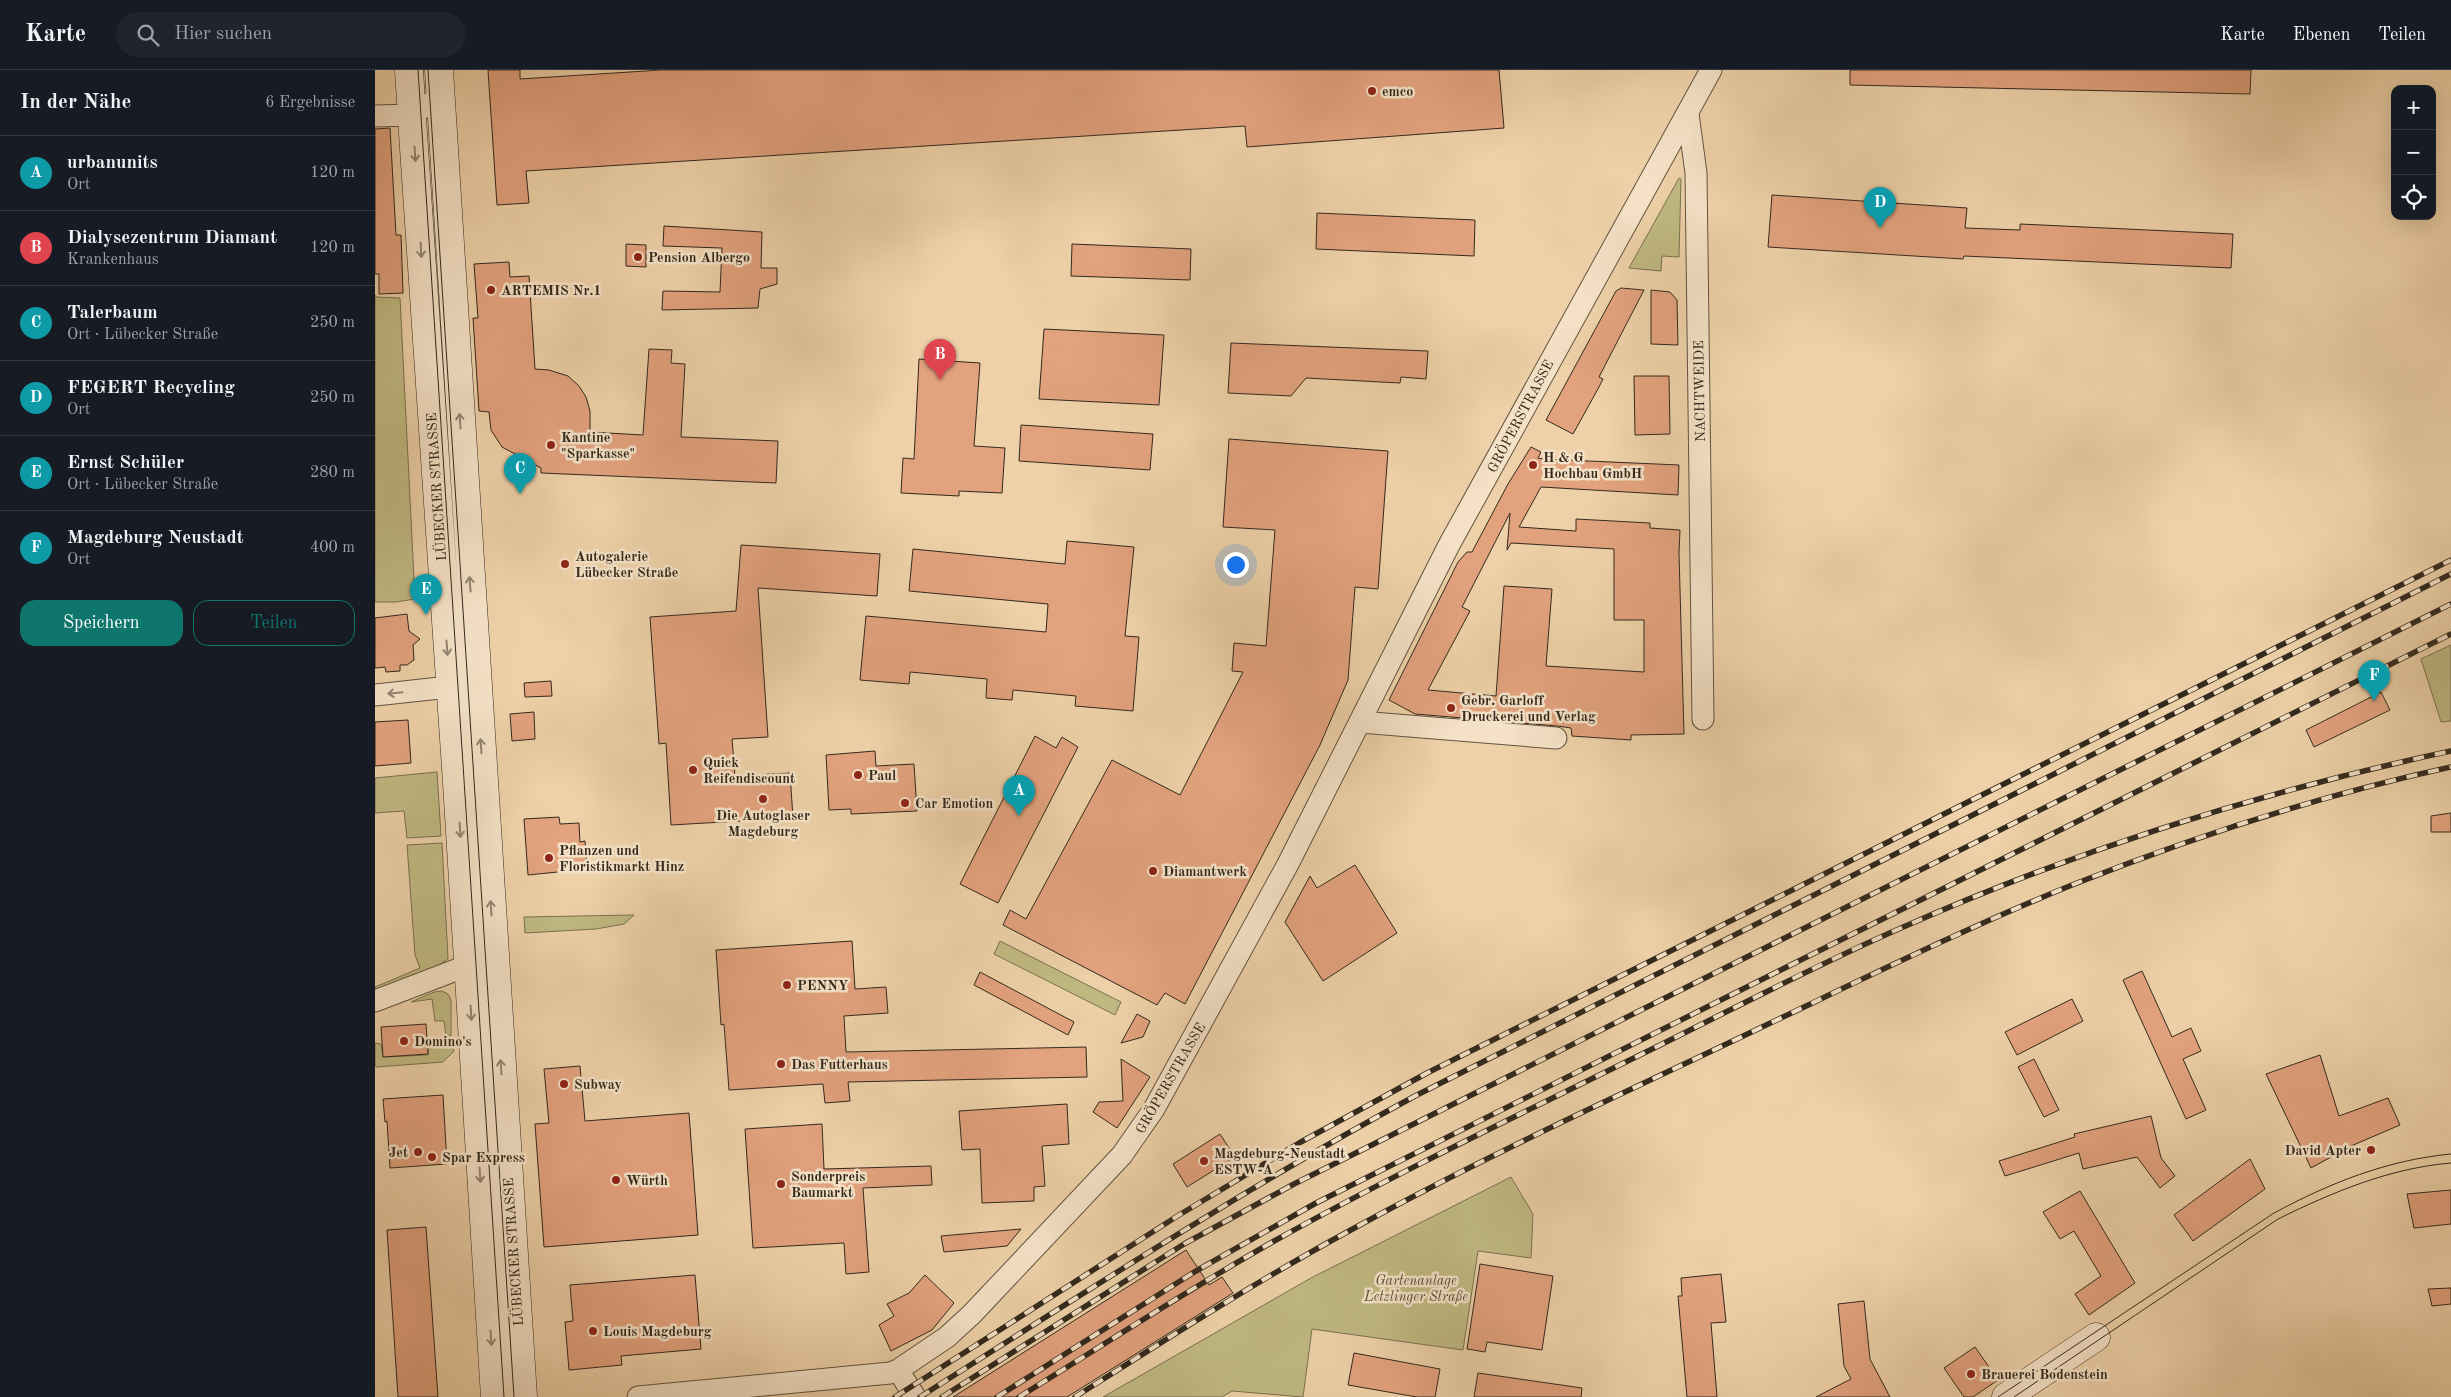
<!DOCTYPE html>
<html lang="de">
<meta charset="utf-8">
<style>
:root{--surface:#171b24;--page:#20242c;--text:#f1f3f6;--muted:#9ea1a6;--line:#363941;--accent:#0f766e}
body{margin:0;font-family:"Old Standard TT",serif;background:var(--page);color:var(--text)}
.controls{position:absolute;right:15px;top:15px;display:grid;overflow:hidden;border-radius:10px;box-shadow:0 5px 20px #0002}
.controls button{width:45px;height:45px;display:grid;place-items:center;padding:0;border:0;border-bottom:1px solid var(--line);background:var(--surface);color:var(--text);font:25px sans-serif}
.you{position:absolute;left:860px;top:494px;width:18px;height:18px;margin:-12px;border:4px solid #fff;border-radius:50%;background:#1a73e8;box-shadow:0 0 0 8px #1a73e833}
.badge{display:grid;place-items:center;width:32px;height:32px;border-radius:50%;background:var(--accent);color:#fff;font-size:16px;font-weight:700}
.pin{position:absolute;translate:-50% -41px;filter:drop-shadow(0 1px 2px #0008)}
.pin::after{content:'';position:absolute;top:26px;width:18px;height:15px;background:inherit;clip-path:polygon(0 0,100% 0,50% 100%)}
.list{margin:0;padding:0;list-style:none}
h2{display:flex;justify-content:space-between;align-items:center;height:65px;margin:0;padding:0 20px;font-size:21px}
h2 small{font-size:16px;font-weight:400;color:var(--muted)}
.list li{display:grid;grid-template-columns:32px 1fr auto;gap:15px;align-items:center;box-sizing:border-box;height:75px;padding:0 20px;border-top:1px solid var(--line)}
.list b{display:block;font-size:19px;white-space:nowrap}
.list p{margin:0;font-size:16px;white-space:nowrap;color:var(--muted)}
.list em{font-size:16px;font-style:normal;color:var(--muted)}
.actions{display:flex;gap:10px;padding:15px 20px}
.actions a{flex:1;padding:11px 0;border:1px solid var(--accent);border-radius:15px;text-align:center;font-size:18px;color:var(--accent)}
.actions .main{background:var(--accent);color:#fff}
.icon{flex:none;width:28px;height:28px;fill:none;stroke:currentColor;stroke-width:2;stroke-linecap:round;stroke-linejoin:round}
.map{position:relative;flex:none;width:2076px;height:1327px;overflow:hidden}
header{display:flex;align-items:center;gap:30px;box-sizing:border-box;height:70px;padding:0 25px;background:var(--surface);border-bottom:1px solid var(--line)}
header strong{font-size:24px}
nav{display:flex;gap:28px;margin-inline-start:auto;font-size:18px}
.search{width:350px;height:45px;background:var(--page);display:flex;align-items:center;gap:12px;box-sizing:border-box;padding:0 18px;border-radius:28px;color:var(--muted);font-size:19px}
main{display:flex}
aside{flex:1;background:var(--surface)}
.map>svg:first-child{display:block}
.green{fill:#c0b982;stroke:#797150}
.building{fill:#e2a27e;stroke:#32291d;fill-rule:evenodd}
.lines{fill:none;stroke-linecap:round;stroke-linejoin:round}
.street-casing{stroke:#615340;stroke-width:23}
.secondary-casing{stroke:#32291d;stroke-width:29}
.street{stroke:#f4e1c6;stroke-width:21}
.secondary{stroke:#f4e1c6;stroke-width:28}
.tram{stroke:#32291d;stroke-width:1}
.rail-casing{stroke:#32291d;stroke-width:5.5}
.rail{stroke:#f4e1c6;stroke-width:4;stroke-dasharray:11;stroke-linecap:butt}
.oneway{stroke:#938572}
.poi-dot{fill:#8f2418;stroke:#f4e1c6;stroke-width:2}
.labels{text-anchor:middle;stroke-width:5;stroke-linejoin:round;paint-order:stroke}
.poi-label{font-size:14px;font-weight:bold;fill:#32291d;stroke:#f4e1c6;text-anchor:start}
.street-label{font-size:14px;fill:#32291d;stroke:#f4e1c6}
.park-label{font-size:14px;font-style:italic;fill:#564d36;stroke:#f4e1c6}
</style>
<header>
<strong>Karte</strong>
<div class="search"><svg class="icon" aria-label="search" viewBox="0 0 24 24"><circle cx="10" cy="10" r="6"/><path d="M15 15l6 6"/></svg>Hier suchen</div>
<nav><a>Karte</a><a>Ebenen</a><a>Teilen</a></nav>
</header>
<main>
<aside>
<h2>In der Nähe<small>6 Ergebnisse</small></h2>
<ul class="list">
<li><span class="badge" style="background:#0f9aa8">A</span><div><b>urbanunits</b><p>Ort</p></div><em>120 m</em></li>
<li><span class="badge" style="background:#e0444e">B</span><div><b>Dialysezentrum Diamant</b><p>Krankenhaus</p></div><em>120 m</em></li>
<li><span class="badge" style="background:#0f9aa8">C</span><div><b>Talerbaum</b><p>Ort · Lübecker Straße</p></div><em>250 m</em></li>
<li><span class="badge" style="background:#0f9aa8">D</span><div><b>FEGERT Recycling</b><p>Ort</p></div><em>250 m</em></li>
<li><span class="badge" style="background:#0f9aa8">E</span><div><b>Ernst Schüler</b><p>Ort · Lübecker Straße</p></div><em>280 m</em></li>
<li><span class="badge" style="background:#0f9aa8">F</span><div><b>Magdeburg Neustadt</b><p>Ort</p></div><em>400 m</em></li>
</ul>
<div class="actions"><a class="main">Speichern</a><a>Teilen</a></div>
</aside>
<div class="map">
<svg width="2076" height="1327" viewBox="0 0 2076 1327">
<rect width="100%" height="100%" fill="#eed1a8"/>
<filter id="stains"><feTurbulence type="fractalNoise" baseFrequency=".004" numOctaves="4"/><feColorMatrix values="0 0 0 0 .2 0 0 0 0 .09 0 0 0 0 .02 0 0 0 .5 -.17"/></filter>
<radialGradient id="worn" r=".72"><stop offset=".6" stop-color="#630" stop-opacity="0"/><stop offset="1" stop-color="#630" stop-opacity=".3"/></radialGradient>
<path class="green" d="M 1304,108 L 1306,109 L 1304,187 L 1287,186 L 1286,201 L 1254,198 Z
M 0,225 L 1,227 L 25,228 L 40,529 L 21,532 L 0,532 Z
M 2076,575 L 2076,651 L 2066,652 L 2046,589 Z
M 62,702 L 66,766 L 32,768 L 29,741 L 0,743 L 0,708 Z
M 67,773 L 73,889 L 64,895 L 0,923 L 0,917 L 45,898 L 40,885 L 32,775 Z
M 259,845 L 249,854 L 221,859 L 150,863 L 149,847 Z
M 625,871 L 746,932 L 740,945 L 619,884 Z
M 67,921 L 73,924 L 76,930 L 76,966 L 71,966 L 69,951 L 60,951 L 57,929 L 36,932 L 59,922 Z
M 0,973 L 6,974 L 8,987 L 53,985 L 54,974 L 55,976 L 77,974 L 79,981 L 68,992 L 2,997 L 0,996 Z
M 1136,1107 L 1158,1144 L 1156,1188 L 1103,1181 L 1088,1280 L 937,1259 L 928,1327 L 857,1321 L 847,1327 L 728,1327 L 936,1208 Z"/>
<path class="building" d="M 113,0 L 145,0 L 145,9 L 286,0 L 1124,0 L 1129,58 L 872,77 L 870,56 L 151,101 L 154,133 L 122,135 Z
M 1475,0 L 1876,0 L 1875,24 L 1475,15 Z
M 15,58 L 21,165 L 26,165 L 28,223 L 4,224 L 4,204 L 0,204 L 0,59 Z
M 1397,125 L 1592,138 L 1590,158 L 1645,160 L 1645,154 L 1858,164 L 1856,198 L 1589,186 L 1588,189 L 1393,177 Z
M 942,143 L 1100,150 L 1099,186 L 941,179 Z
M 289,156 L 387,162 L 386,198 L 402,198 L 402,214 L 385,219 L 383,238 L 287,240 L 288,221 L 345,222 L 347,178 L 288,176 Z
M 251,174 L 271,175 L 271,197 L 251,196 Z
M 697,174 L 816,179 L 815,210 L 696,206 Z
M 134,192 L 135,207 L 154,206 L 160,299 L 174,300 L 193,306 L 204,316 L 211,327 L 215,341 L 215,362 L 268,365 L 274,279 L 297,280 L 296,293 L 310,294 L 306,367 L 403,371 L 401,413 L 166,403 L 166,398 L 127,377 L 116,360 L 114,342 L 104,341 L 98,248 L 103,248 L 99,194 Z
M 1246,218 L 1269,220 L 1224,307 L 1228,309 L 1224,317 L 1198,364 L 1171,350 L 1241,221 Z
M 1276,220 L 1295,222 L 1302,230 L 1303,275 L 1276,274 Z
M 669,259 L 789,265 L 784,335 L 664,329 Z
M 856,273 L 1053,281 L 1051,309 L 1026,307 L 1025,313 L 931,308 L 916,326 L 853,323 Z
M 544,289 L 605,293 L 599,376 L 630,378 L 627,423 L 584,421 L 584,426 L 526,423 L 528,388 L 539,389 Z
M 1259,306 L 1294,306 L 1295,364 L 1260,365 Z
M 646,355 L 778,364 L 775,400 L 644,391 Z
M 854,369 L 1013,381 L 1003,519 L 980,517 L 973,610 L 945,675 L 810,934 L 790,923 L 782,935 L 628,855 L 635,840 L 651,849 L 737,690 L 805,725 L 868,602 L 857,601 L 859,573 L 891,576 L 900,460 L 848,457 Z
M 1156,377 L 1166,382 L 1163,388 L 1168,389 L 1304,395 L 1303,425 L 1166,417 L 1144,457 L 1201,461 L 1201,449 L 1275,453 L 1275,458 L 1305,460 L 1304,483 L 1309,664 L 1256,665 L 1256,670 L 1197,666 L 1196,658 L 1182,656 L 1040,644 L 1014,630 L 1083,492 L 1092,482 L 1097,482 L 1133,414 ZM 1135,443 L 1132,480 L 1136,473 L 1239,479 L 1239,550 L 1269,550 L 1269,602 L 1171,596 L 1177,519 L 1129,516 L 1121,626 L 1053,620 L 1095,541 L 1087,537 Z
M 692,471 L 759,477 L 750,566 L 764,567 L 758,641 L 700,636 L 701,626 L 638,620 L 637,630 L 611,628 L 612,609 L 535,602 L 534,614 L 485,610 L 491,546 L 671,562 L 673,534 L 534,521 L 538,479 L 690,494 Z
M 366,475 L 505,484 L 502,526 L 383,518 L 393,667 L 357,669 L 360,706 L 415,703 L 418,748 L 296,755 L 291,673 L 284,674 L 275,547 L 361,541 Z
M 32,544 L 34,561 L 45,569 L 38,575 L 39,590 L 32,595 L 25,595 L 25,601 L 11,602 L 10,597 L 0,598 L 0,548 Z
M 176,611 L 177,626 L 150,627 L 149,613 Z
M 2006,622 L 2015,640 L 1939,677 L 1931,660 Z
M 159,642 L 160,669 L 137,671 L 135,644 Z
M 33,650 L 36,693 L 0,696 L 0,652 Z
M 660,666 L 681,678 L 687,667 L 703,677 L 623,833 L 585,814 Z
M 500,681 L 501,696 L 539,694 L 542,741 L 476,744 L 476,739 L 454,740 L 451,685 Z
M 2076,743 L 2076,762 L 2056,762 L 2056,746 Z
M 184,747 L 185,754 L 204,753 L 205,772 L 210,771 L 212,799 L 153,805 L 149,749 Z
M 980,795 L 1022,863 L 948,911 L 910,852 L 935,806 L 942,818 Z
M 477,871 L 480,919 L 511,917 L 513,943 L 469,946 L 471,982 L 711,977 L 712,1007 L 473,1012 L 475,1031 L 450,1033 L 448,1014 L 354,1020 L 349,954 L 346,955 L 341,880 Z
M 1767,901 L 1797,967 L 1816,958 L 1826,981 L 1808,989 L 1831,1040 L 1811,1049 L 1748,910 Z
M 605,902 L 699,952 L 693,965 L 599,915 Z
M 1697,929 L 1708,951 L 1642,985 L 1630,962 Z
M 762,944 L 775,951 L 768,967 L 746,973 Z
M 51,954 L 53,984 L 8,987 L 6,957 Z
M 1945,985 L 1964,1046 L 2013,1028 L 2025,1055 L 1976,1076 L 1936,1098 L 1891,1004 Z
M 746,989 L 775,1007 L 742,1058 L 718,1042 L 724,1032 L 748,1031 Z
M 1659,989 L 1684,1040 L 1669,1047 L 1643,997 Z
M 205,996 L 210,1051 L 314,1043 L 323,1165 L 169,1177 L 160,1054 L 174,1053 L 169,999 Z
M 68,1025 L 72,1094 L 15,1098 L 12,1051 L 10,1052 L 8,1029 Z
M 692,1034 L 694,1074 L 667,1076 L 670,1116 L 659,1117 L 659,1131 L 607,1133 L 605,1079 L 587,1080 L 584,1041 Z
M 1776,1046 L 1786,1088 L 1800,1106 L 1785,1118 L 1762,1087 L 1708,1099 L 1704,1083 L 1630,1106 L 1624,1091 L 1700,1067 L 1699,1064 Z
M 447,1054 L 449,1099 L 556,1096 L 557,1115 L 488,1118 L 494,1202 L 471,1204 L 469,1173 L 378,1178 L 370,1059 Z
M 845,1064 L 860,1087 L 812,1117 L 798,1094 Z
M 1875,1089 L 1890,1119 L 1818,1171 L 1799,1145 Z
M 2076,1120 L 2076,1154 L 2039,1158 L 2032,1124 Z
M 1705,1121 L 1760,1213 L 1714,1245 L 1700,1224 L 1726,1206 L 1699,1161 L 1685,1169 L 1668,1142 Z
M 51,1157 L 63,1327 L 23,1327 L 12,1160 Z
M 646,1159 L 632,1176 L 569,1182 L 566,1166 Z
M 811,1180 L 834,1215 L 847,1207 L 858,1223 L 692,1327 L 578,1327 Z
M 1105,1194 L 1178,1206 L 1167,1280 L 1112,1272 L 1110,1282 L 1092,1279 Z
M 1346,1204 L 1351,1252 L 1336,1253 L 1342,1327 L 1312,1327 L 1303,1226 L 1307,1226 L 1306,1208 Z
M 320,1205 L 326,1279 L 246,1286 L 247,1295 L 194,1300 L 190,1252 L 198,1251 L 195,1215 Z
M 550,1205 L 579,1233 L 557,1260 L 516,1281 L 504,1255 L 519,1246 L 512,1234 L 534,1223 Z
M 2076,1218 L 2076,1234 L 2057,1236 L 2053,1219 Z
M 1489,1231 L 1495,1289 L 1515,1327 L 1441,1327 L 1476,1309 L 1469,1296 L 1463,1234 Z
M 1600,1277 L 1623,1310 L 1598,1327 L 1589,1327 L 1569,1298 Z
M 979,1283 L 1065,1299 L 1060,1327 L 1042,1327 L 973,1315 Z
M 1103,1303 L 1207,1318 L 1206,1327 L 1099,1327 Z"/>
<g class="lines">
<defs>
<path id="street" d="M 1313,44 L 1321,103 L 1328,649
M 0,46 L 37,45 L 66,26
M 0,625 L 74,617
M 985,652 L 1181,668
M 0,931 L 107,890
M 523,1300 L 540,1327
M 263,1327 L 515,1303 L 523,1300 L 572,1267 L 597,1244 L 747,1085 L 779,1039 L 913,794 L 1074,475 L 1336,0"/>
<path id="secondary" d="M 34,0 C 49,238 66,476 82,713 C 96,918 106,1123 120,1327
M 64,0 L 148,1327
M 1631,1327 L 1721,1267"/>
</defs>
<use href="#street" class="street-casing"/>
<use href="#secondary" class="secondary-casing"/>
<use href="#street" class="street"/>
<use href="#secondary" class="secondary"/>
<path class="tram" d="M 43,0 L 129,1327
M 53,0 L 139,1327
M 1623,1327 L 1899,1143 C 1955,1113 2012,1090 2076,1084
M 1639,1327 L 1903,1149 C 1958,1122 2015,1098 2076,1093"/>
<defs>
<path id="rail" d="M 520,1327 L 804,1145 L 924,1073 L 1052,1003 L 2076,490
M 545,1327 C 709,1223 870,1118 1040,1026 L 2076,504
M 567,1327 L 809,1174 L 919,1114 L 2076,534
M 622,1327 L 821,1201 L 941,1133 L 2076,564
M 644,1327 C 730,1274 814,1219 901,1170 C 1021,1103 1146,1044 1269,983 C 1354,941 1439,896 1526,858 C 1702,780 1888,721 2076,681
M 700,1327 C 790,1270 880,1212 974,1161 C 1108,1087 1247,1024 1385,958 C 1488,909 1591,858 1697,815 C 1820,766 1947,725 2076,697"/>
</defs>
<use href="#rail" class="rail-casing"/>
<use href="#rail" class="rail"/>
</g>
<defs><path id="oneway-shaft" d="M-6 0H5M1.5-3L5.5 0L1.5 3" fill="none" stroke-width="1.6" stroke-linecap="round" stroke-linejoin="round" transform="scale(1.25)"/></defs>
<g class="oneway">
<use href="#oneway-shaft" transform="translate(40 84) rotate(86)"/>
<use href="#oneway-shaft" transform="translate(46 180) rotate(87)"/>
<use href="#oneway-shaft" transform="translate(85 351) rotate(-94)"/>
<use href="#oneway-shaft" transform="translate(95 514) rotate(-94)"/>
<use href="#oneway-shaft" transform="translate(72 578) rotate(86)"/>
<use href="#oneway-shaft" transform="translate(20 623) rotate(174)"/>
<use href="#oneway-shaft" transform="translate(106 676) rotate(-94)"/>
<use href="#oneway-shaft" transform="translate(85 760) rotate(87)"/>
<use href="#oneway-shaft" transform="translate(116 838) rotate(-94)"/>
<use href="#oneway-shaft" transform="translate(96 943) rotate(87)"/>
<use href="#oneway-shaft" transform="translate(126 997) rotate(-94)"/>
<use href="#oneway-shaft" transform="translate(105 1105) rotate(86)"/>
<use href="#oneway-shaft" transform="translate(116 1268) rotate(86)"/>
</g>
<g class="poi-dot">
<circle cx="997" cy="21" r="5"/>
<circle cx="263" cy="187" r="5"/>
<circle cx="116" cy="220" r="5"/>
<circle cx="176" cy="375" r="5"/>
<circle cx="1158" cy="395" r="5"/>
<circle cx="190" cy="494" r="5"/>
<circle cx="1076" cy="638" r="5"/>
<circle cx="318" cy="700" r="5"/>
<circle cx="483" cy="705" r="5"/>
<circle cx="388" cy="729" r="5"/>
<circle cx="530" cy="733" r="5"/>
<circle cx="174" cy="788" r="5"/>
<circle cx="778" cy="801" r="5"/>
<circle cx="412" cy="915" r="5"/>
<circle cx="29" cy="971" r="5"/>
<circle cx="406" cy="994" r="5"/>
<circle cx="189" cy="1014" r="5"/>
<circle cx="1996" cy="1080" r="5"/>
<circle cx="43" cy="1082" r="5"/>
<circle cx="57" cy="1087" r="5"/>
<circle cx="829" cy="1091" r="5"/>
<circle cx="241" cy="1110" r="5"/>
<circle cx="406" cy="1114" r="5"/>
<circle cx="218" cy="1261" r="5"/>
<circle cx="1596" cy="1304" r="5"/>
</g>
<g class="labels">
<g class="poi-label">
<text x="1007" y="26">emco</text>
<text x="273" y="192">Pension Albergo</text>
<text x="126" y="225">ARTEMIS Nr.1</text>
<text x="186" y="372">Kantine<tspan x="186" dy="16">"Sparkasse"</tspan></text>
<text x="1168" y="392">H &amp; G<tspan x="1168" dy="16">Hochbau GmbH</tspan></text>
<text x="200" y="491">Autogalerie<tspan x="200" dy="16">Lübecker Straße</tspan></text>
<text x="1086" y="635">Gebr. Garloff<tspan x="1086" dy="16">Druckerei und Verlag</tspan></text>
<text x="328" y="697">Quick<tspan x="328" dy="16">Reifendiscount</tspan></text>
<text x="493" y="710">Paul</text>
<text x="540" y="738">Car Emotion</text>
<text x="388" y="750" text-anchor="middle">Die Autoglaser<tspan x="388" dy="16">Magdeburg</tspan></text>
<text x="184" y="785">Pflanzen und<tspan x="184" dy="16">Floristikmarkt Hinz</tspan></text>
<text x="788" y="806">Diamantwerk</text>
<text x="422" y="920">PENNY</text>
<text x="39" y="976">Domino's</text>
<text x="416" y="999">Das Futterhaus</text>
<text x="199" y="1019">Subway</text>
<text x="1986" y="1085" text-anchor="end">David Apter</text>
<text x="33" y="1087" text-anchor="end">Jet</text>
<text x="839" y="1088">Magdeburg-Neustadt<tspan x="839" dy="16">ESTW-A</tspan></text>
<text x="67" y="1092">Spar Express</text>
<text x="416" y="1111">Sonderpreis<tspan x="416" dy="16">Baumarkt</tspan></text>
<text x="251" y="1115">Würth</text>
<text x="228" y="1266">Louis Magdeburg</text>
<text x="1606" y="1309">Brauerei Bodenstein</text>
</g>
<g class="street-label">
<text transform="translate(1324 321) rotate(-91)" y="5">NACHTWEIDE</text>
<text transform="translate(1145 346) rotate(-62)" y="5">GRÖPERSTRASSE</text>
<text transform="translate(61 417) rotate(-94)" y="5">LÜBECKER STRASSE</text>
<text transform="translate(795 1008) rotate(-60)" y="5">GRÖPERSTRASSE</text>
<text transform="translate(138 1182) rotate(-94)" y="5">LÜBECKER STRASSE</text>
</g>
<g class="park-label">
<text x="1041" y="1215">Gartenanlage<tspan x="1041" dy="16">Letzlinger Straße</tspan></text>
</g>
</g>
<rect width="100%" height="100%" filter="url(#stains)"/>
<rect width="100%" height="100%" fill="url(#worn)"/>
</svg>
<div class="controls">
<button>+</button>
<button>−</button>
<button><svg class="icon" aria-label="locate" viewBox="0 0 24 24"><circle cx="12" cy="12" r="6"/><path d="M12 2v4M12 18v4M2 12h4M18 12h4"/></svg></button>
</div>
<div class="you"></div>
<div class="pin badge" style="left:644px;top:746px;background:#0f9aa8">A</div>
<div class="pin badge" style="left:565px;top:310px;background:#e0444e">B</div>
<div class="pin badge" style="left:145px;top:424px;background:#0f9aa8">C</div>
<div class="pin badge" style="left:1505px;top:158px;background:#0f9aa8">D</div>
<div class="pin badge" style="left:51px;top:545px;background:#0f9aa8">E</div>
<div class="pin badge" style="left:1999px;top:631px;background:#0f9aa8">F</div>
</div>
</main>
